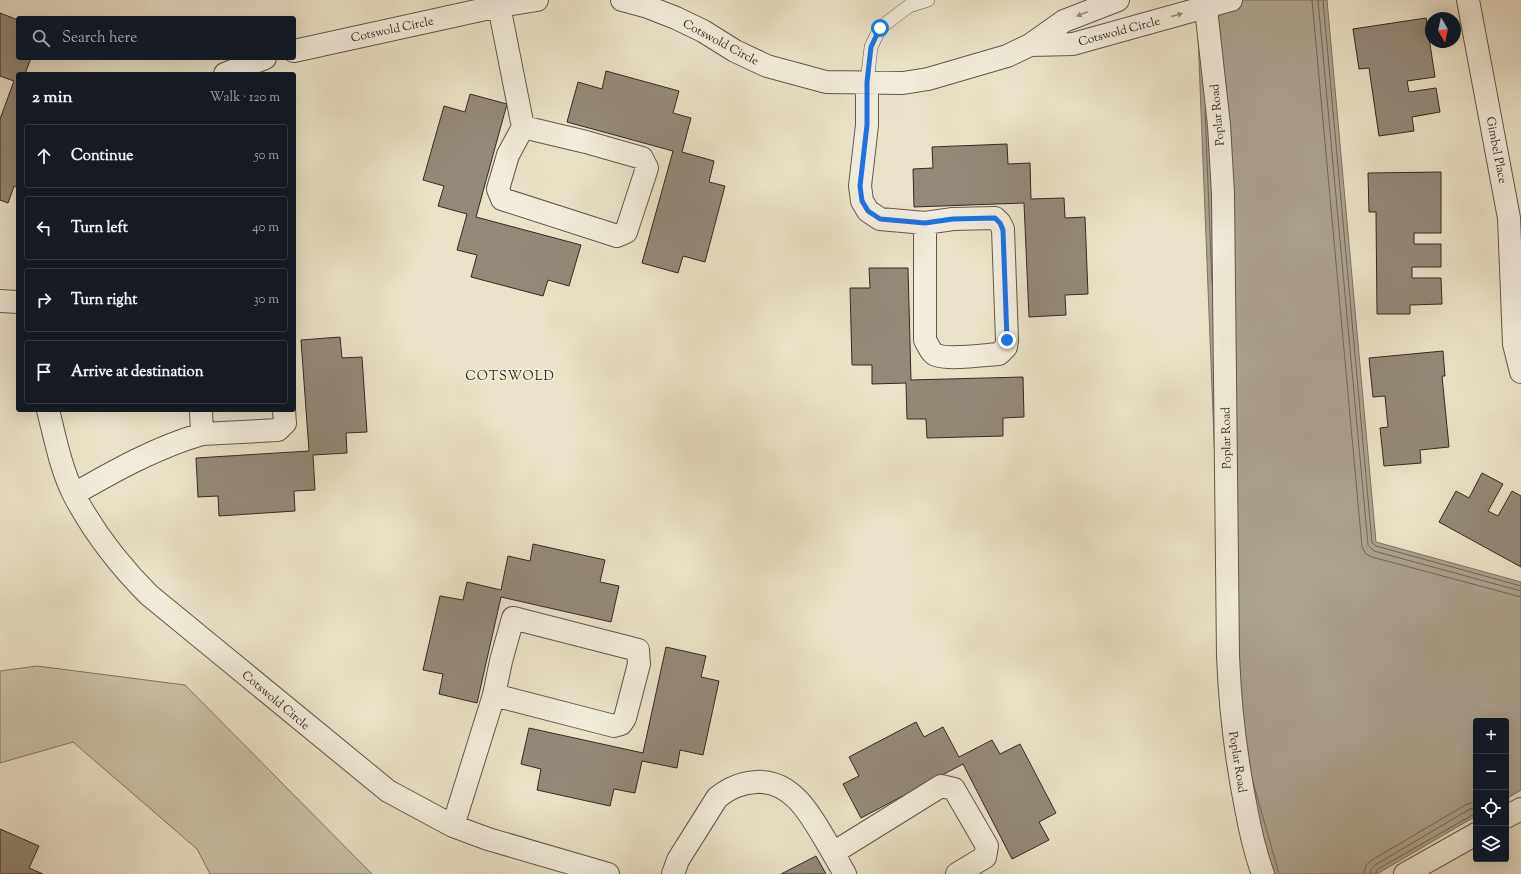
<!DOCTYPE html>
<meta charset="utf-8">
<style>
:root{--surface:#171b24;--page:#20242c;--text:#f1f3f6;--muted:#9ea1a6;--line:#363941}
body{margin:0;font-family:"Sorts Mill Goudy",serif;background:var(--page);color:var(--text)}
.controls{position:absolute;right:12px;bottom:12px;display:grid;overflow:hidden;border-radius:4px;box-shadow:0 4px 16px #0002}
.controls button{width:36px;height:36px;display:grid;place-items:center;padding:0;border:0;border-bottom:1px solid var(--line);background:var(--surface);color:var(--text);font:20px sans-serif}
.compass{position:absolute;left:1425px;top:12px;width:36px;height:36px;border-radius:50%;background:var(--surface);box-shadow:0 4px 16px #0002;rotate:171deg}
.stop{position:absolute;width:12px;height:12px;margin:-9px;border:3px solid #1a73e8;border-radius:50%;background:#fff}
.stop.end{background:#1a73e8;border-color:#fff;box-shadow:0 1px 4px #0008}
.list{margin:0;padding:0;list-style:none}
h2{display:flex;justify-content:space-between;align-items:center;height:52px;margin:0;padding:0 16px;font-size:17px}
h2 small{font-size:13px;font-weight:400;color:var(--muted)}
.list li{display:grid;grid-template-columns:26px 1fr auto;gap:12px;align-items:center;box-sizing:border-box;height:64px;margin:0 8px 8px;padding:0 8px;border:1px solid var(--line);border-radius:4px}
.list b{display:block;font-size:15px;white-space:nowrap}
.list em{font-size:13px;font-style:normal;color:var(--muted)}
.icon{flex:none;width:22px;height:22px;fill:none;stroke:currentColor;stroke-width:2;stroke-linecap:round;stroke-linejoin:round}
.map{position:relative;flex:none;width:1521px;height:874px;overflow:hidden}
.search{position:absolute;background:var(--surface);box-shadow:0 4px 16px #0002;left:16px;top:16px;width:280px;height:44px;display:flex;align-items:center;gap:10px;box-sizing:border-box;padding:0 14px;border-radius:4px;color:var(--muted);font-size:15px}
.panel{position:absolute;background:var(--surface);box-shadow:0 4px 16px #0002;left:16px;top:72px;width:280px;height:340px;border-radius:4px}
.map>svg:first-child{display:block}
.green{fill:#cbc3ac;stroke:#807668}
.water{fill:#aca390;stroke:#7c7264}
.lines{fill:none;stroke-linecap:round;stroke-linejoin:round}
.shore{stroke:#70665a;stroke-width:1}
.building{fill:#938979;stroke:#342923}
.service-casing{stroke:#62574c;stroke-width:14}
.minor-casing{stroke:#62574c;stroke-width:24}
.tertiary-casing{stroke:#62574c;stroke-width:24}
.service{stroke:#f1ecdb;stroke-width:13}
.minor{stroke:#f1ecdb;stroke-width:22}
.tertiary{stroke:#f1ecdb;stroke-width:22}
.oneway{fill:#928a7f}
.route{stroke:#1a73e8;stroke-width:5}
.labels{text-anchor:middle;stroke-width:3;stroke-linejoin:round;paint-order:stroke}
.street-label{font-size:12px;fill:#342923;stroke:#f1ecdb}
.neighbourhood-label{font-size:13px;letter-spacing:1px;fill:#342923;stroke:#f1ecdb}
</style>
<div class="map">
<svg width="1521" height="874" viewBox="0 0 1521 874">
<rect width="100%" height="100%" fill="#eae2c8"/>
<filter id="stains"><feTurbulence type="fractalNoise" baseFrequency=".005" numOctaves="4"/><feColorMatrix values="0 0 0 0 .2 0 0 0 0 .09 0 0 0 0 .02 0 0 0 .5 -.17"/></filter>
<radialGradient id="worn" r=".72"><stop offset=".6" stop-color="#630" stop-opacity="0"/><stop offset="1" stop-color="#630" stop-opacity=".3"/></radialGradient>
<path class="green" d="M 37,666 L 185,685 L 372,874 L 210,874 L 197,849 L 73,742 L 0,763 L 0,671 Z"/>
<path class="water" d="M 1194,0 L 1327,0 L 1376,542 L 1521,582 L 1521,790 L 1506,799 L 1506,721 L 1476,721 L 1476,816 L 1377,874 L 1265,874 L 1226,741 L 1197,10 Z"/>
<g class="lines">
<path class="shore" d="M 1312,0 L 1362,547 L 1366,554 L 1372,557 L 1521,597
M 1318,0 L 1368,545 L 1374,551 L 1521,591
M 1323,0 L 1372,543 L 1376,546 L 1521,586
M 1205,111 L 1212,283
M 1253,782 L 1279,874
M 1364,874 L 1366,865 L 1372,860 L 1467,804 L 1476,802
M 1370,874 L 1371,869 L 1375,865 L 1470,809 L 1476,808
M 1375,874 L 1378,869 L 1476,813"/>
</g>
<path class="building" d="M 0,13 L 18,20 L 18,40 L 16,45 L 18,46 L 18,58 L 31,58 L 25,74 L 18,74 L 18,188 L 14,186 L 8,203 L 0,200 L 0,119 L 14,81 L 0,76 Z
M 1426,18 L 1435,77 L 1407,81 L 1409,92 L 1436,88 L 1440,112 L 1412,117 L 1414,131 L 1379,136 L 1369,68 L 1359,69 L 1353,29 Z
M 606,71 L 679,91 L 673,113 L 691,118 L 682,152 L 714,161 L 709,182 L 725,186 L 705,262 L 683,256 L 678,273 L 642,263 L 673,151 L 567,122 L 578,82 L 602,89 Z
M 470,94 L 507,104 L 476,217 L 581,245 L 569,286 L 548,280 L 543,296 L 471,277 L 477,255 L 457,250 L 467,214 L 438,206 L 444,186 L 423,180 L 444,106 L 465,112 Z
M 1007,144 L 1008,164 L 1030,163 L 1031,199 L 1064,198 L 1065,218 L 1085,217 L 1088,294 L 1065,295 L 1066,315 L 1029,317 L 1024,203 L 914,207 L 913,169 L 933,168 L 932,147 Z
M 1441,172 L 1441,233 L 1414,233 L 1414,244 L 1441,244 L 1441,267 L 1412,267 L 1412,278 L 1441,278 L 1442,304 L 1410,305 L 1410,314 L 1377,314 L 1376,212 L 1369,212 L 1368,173 Z
M 869,268 L 908,268 L 911,380 L 1023,377 L 1024,417 L 1003,418 L 1003,436 L 927,438 L 926,419 L 907,419 L 906,383 L 872,384 L 872,365 L 852,365 L 850,288 L 870,288 Z
M 340,337 L 342,358 L 362,357 L 367,432 L 346,433 L 347,453 L 313,455 L 315,490 L 294,491 L 295,511 L 219,516 L 218,496 L 198,497 L 196,458 L 309,451 L 301,340 Z
M 1443,351 L 1445,376 L 1442,376 L 1449,447 L 1420,450 L 1421,463 L 1384,466 L 1380,428 L 1388,427 L 1385,396 L 1373,397 L 1369,358 Z
M 1482,473 L 1503,484 L 1488,511 L 1498,516 L 1512,491 L 1521,496 L 1521,567 L 1439,522 L 1456,491 L 1469,498 Z
M 533,544 L 605,560 L 600,582 L 619,586 L 611,622 L 501,597 L 477,703 L 439,694 L 443,674 L 423,670 L 440,596 L 463,600 L 467,582 L 501,590 L 508,556 L 530,561 Z
M 666,647 L 706,656 L 701,677 L 719,681 L 703,755 L 680,750 L 677,768 L 642,761 L 635,793 L 614,789 L 610,806 L 537,790 L 541,769 L 521,764 L 529,728 L 643,753 Z
M 916,722 L 924,737 L 943,727 L 959,757 L 992,740 L 1000,754 L 1020,744 L 1056,813 L 1039,822 L 1049,840 L 1012,859 L 963,764 L 861,818 L 843,784 L 859,776 L 849,757 Z
M 0,829 L 39,846 L 29,868 L 43,874 L 0,874 Z
M 816,856 L 826,874 L 781,874 Z"/>
<g class="lines">
<defs>
<path id="service" d="M 867,82 L 871,47 L 880,28 L 909,6 L 928,0"/>
<path id="minor" d="M 622,0 L 648,7 L 676,18 L 703,31 L 735,51 L 767,66 L 826,82 L 903,83 L 928,79 L 1007,56 L 1030,45 L 1064,21 L 1118,0
M 1468,0 L 1509,218 L 1514,344 L 1521,372
M 499,6 L 523,127
M 1030,45 L 1073,44 L 1231,0
M 294,51 L 499,6 L 537,0
M 225,74 L 265,58
M 867,82 L 867,125 L 860,186 L 862,201 L 868,211 L 880,219 L 925,223
M 523,127 L 586,142 L 642,158 L 647,168 L 626,232 L 617,236 L 502,199 L 498,189 L 508,155 Z
M 995,218 L 1000,223 L 1003,229 L 1007,340 L 1006,347 L 999,354 C 985,355 948,360 936,355 C 931,353 928,345 925,340 L 925,223 L 953,219 Z
M 0,301 L 18,302
M 48,410 C 55,438 61,469 74,495 C 94,533 119,565 149,595 L 388,791 L 453,826 L 488,839 L 608,874
M 201,410 L 202,434 L 278,430 L 285,423 L 284,410
M 74,494 C 116,470 155,448 202,434
M 513,618 L 638,650 L 639,664 L 625,718 L 621,724 L 614,726 L 494,695 L 501,661 Z
M 453,826 L 494,695
M 673,874 L 678,860 L 717,798 C 729,788 740,783 756,782 C 796,779 815,824 833,853
M 845,874 L 833,853 L 941,786 L 954,789 L 987,846 L 985,857 L 957,874"/>
<path id="tertiary" d="M 1205,0 L 1219,125 L 1223,194 L 1228,656 C 1230,707 1236,758 1246,808 C 1250,830 1255,853 1263,874
M 1506,817 L 1521,809
M 1405,874 L 1476,834"/>
</defs>
<use href="#service" class="service-casing"/>
<use href="#minor" class="minor-casing"/>
<use href="#tertiary" class="tertiary-casing"/>
<use href="#service" class="service"/>
<use href="#minor" class="minor"/>
<use href="#tertiary" class="tertiary"/>
</g>
<defs><path id="oneway-solid" d="M-6-.8H1V-3.2L6.5 0L1 3.2V.8H-6Z"/></defs>
<g class="oneway">
<use href="#oneway-solid" transform="translate(1082 14) rotate(158)"/>
<use href="#oneway-solid" transform="translate(1177 15) rotate(-15)"/>
</g>
<g class="lines">
<path class="route" d="M 880,28 L 871,47 L 867,82 L 867,125 L 860,186 L 862,201 L 868,211 L 880,219 L 925,223 L 953,219 L 995,218 L 1000,223 L 1003,230 L 1007,340"/>
</g>
<g class="labels">
<g class="street-label">
<text transform="translate(392 29) rotate(-12)" y="4">Cotswold Circle</text>
<text transform="translate(1119 31) rotate(-15)" y="4">Cotswold Circle</text>
<text transform="translate(721 42) rotate(28)" y="4">Cotswold Circle</text>
<text transform="translate(1217 115) rotate(-95)" y="4">Poplar Road</text>
<text transform="translate(1497 150) rotate(79)" y="4">Gimbel Place</text>
<text transform="translate(1226 438) rotate(-91)" y="4">Poplar Road</text>
<text transform="translate(276 700) rotate(40)" y="4">Cotswold Circle</text>
<text transform="translate(1238 762) rotate(81)" y="4">Poplar Road</text>
</g>
<g class="neighbourhood-label">
<text x="510" y="380">COTSWOLD</text>
</g>
</g>
<rect width="100%" height="100%" filter="url(#stains)"/>
<rect width="100%" height="100%" fill="url(#worn)"/>
</svg>
<div class="controls">
<button>+</button>
<button>−</button>
<button><svg class="icon" aria-label="locate" viewBox="0 0 24 24"><circle cx="12" cy="12" r="6"/><path d="M12 2v4M12 18v4M2 12h4M18 12h4"/></svg></button>
<button><svg class="icon" aria-label="layers" viewBox="0 0 24 24"><path d="M12 4l9 5-9 5-9-5zM3 14l9 5 9-5"/></svg></button>
</div>
<svg class="compass" viewBox="-18 -18 36 36"><path d="M0-13l5 13h-10z" fill="#e53935"/><path d="M0 13l5-13h-10z" fill="#9ea1a6"/></svg>
<div class="stop" style="left:880px;top:28px"></div>
<div class="stop end" style="left:1007px;top:340px"></div>
<div class="search"><svg class="icon" aria-label="search" viewBox="0 0 24 24"><circle cx="10" cy="10" r="6"/><path d="M15 15l6 6"/></svg>Search here</div>
<section class="panel">
<h2>2 min<small>Walk · 120 m</small></h2>
<ul class="list">
<li><svg class="icon" aria-label="ahead" viewBox="0 0 24 24"><path d="M12 20V5M6 11l6-6 6 6"/></svg><div><b>Continue</b></div><em>50 m</em></li>
<li><svg class="icon" aria-label="left" viewBox="0 0 24 24"><path d="M17 20v-9H6M10 6l-5 5 5 5"/></svg><div><b>Turn left</b></div><em>40 m</em></li>
<li><svg class="icon" aria-label="right" viewBox="0 0 24 24"><path d="M7 20v-9h11M14 6l5 5-5 5"/></svg><div><b>Turn right</b></div><em>30 m</em></li>
<li><svg class="icon" aria-label="arrive" viewBox="0 0 24 24"><path d="M6 21V4h12l-3 4 3 4H6"/></svg><div><b>Arrive at destination</b></div></li>
</ul>
</section>
</div>
